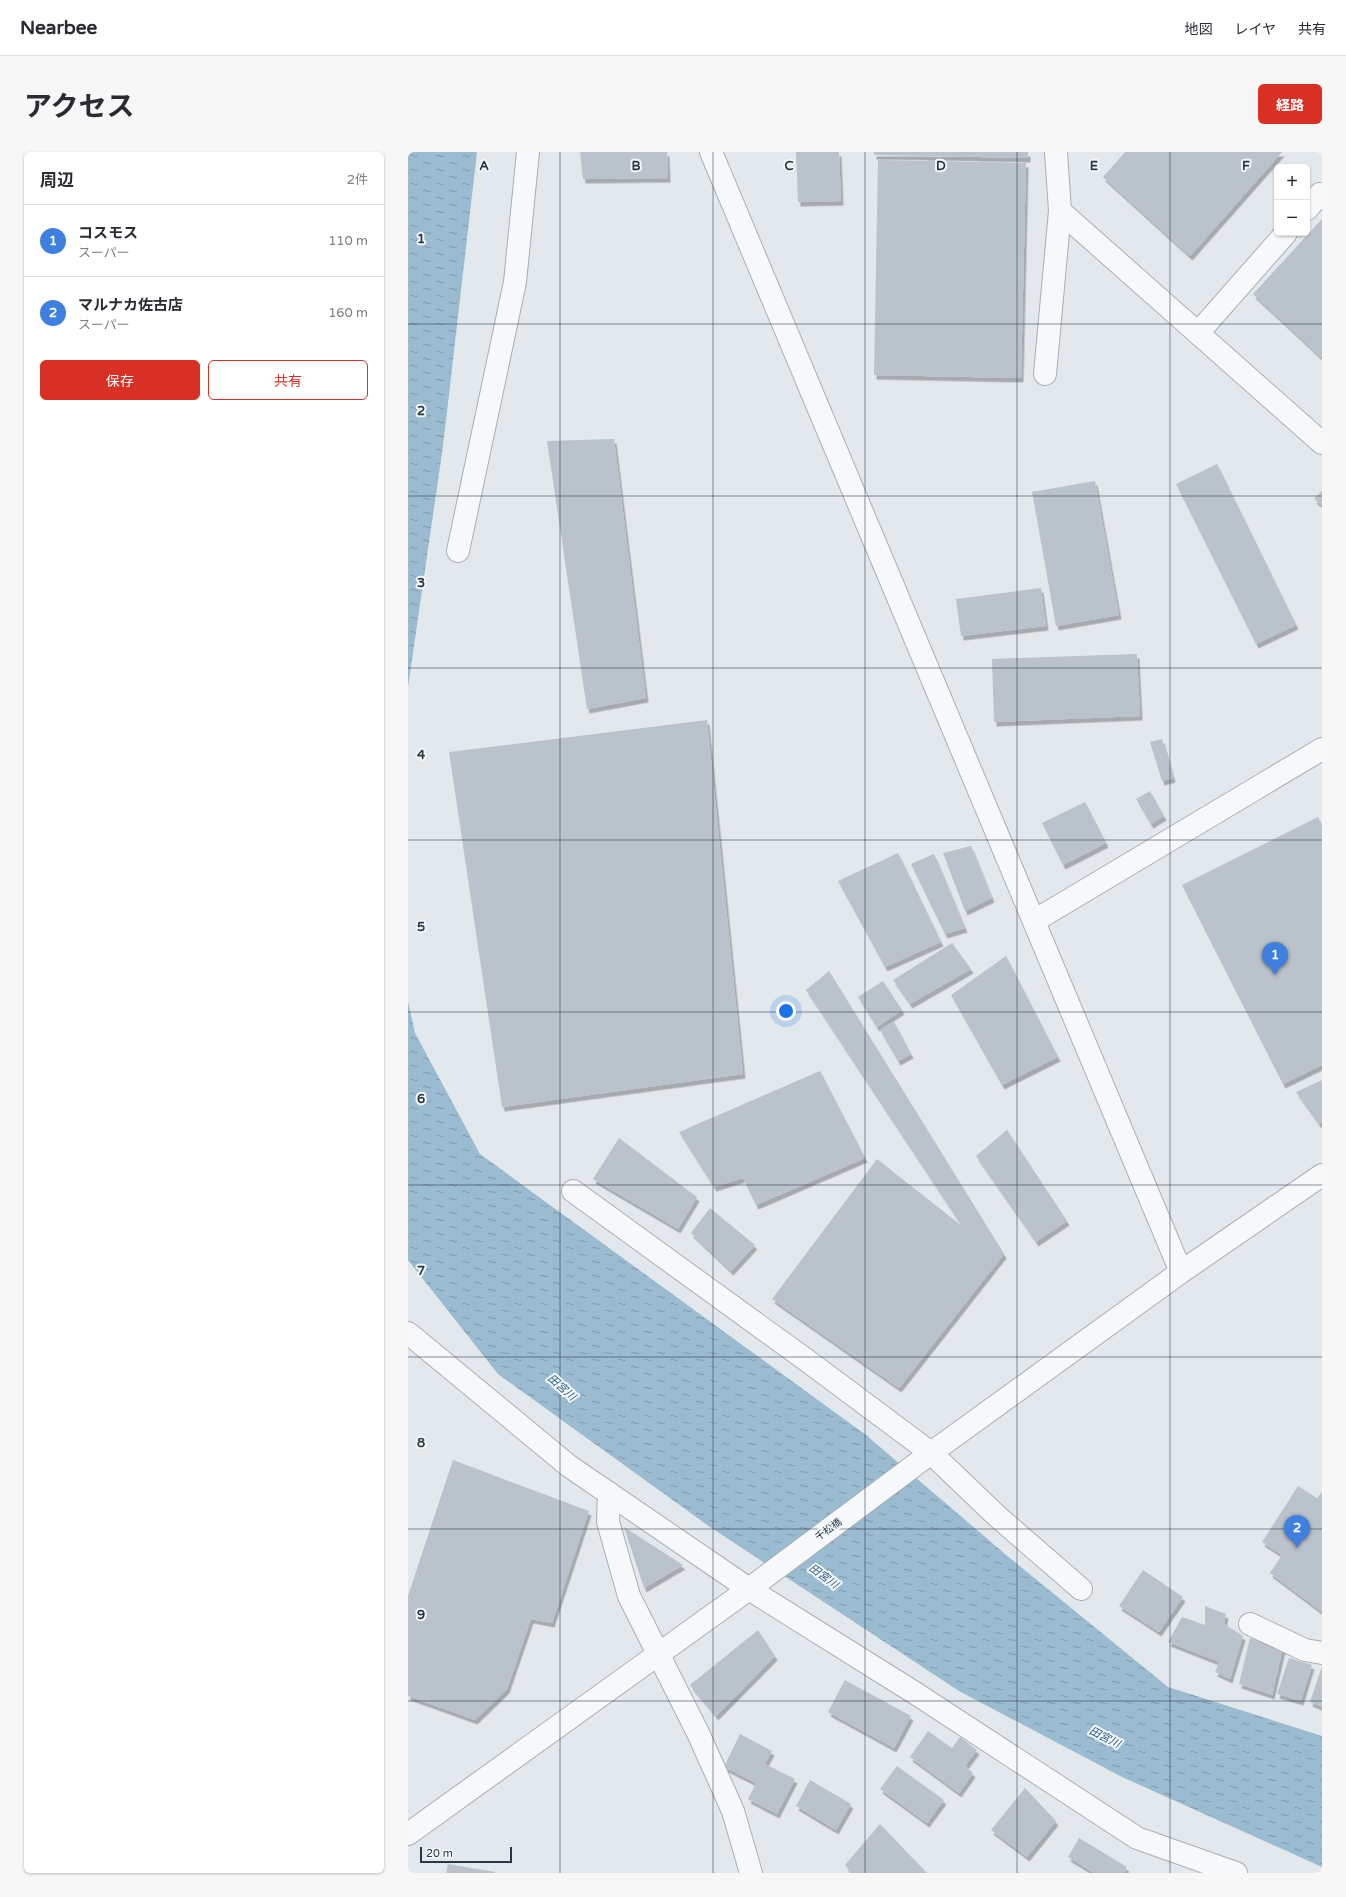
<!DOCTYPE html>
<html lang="ja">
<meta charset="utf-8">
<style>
:root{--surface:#fff;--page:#f7f7f7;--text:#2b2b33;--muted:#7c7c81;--line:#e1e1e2;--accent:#d93025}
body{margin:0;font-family:"Varela Round","Noto Sans JP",sans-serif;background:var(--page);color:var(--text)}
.controls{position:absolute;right:12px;top:12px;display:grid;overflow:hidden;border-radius:6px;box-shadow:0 1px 3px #0004}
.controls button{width:36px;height:36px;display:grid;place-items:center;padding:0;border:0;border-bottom:1px solid var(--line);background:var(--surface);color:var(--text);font:20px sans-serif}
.scale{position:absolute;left:12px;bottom:10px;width:92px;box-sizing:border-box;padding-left:4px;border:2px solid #293747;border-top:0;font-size:11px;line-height:14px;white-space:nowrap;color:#293747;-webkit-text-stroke:3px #f3f7f9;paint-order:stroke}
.you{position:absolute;left:378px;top:859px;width:14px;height:14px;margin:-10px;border:3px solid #fff;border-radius:50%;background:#1a73e8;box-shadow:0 0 0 6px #1a73e833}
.badge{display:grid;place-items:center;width:26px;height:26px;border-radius:50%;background:var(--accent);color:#fff;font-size:13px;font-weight:700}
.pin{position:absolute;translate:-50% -33px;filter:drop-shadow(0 1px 2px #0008)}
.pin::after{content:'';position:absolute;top:21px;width:14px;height:12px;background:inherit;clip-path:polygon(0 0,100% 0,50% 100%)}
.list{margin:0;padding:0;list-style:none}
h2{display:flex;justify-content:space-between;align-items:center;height:52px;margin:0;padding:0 16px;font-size:17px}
h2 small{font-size:13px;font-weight:400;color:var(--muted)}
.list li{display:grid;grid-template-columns:26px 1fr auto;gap:12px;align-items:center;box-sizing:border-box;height:72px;padding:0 16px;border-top:1px solid var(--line)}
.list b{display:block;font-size:15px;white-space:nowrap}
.list p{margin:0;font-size:13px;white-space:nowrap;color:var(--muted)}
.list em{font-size:13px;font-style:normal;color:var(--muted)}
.actions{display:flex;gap:8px;padding:12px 16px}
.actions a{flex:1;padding:9px 0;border:1px solid var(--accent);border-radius:6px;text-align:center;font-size:14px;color:var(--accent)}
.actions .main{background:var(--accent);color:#fff}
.map{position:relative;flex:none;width:914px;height:1721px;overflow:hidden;border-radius:6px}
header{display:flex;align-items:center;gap:24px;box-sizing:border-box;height:56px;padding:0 20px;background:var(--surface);border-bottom:1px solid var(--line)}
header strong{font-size:19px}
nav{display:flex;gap:22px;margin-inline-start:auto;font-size:14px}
.intro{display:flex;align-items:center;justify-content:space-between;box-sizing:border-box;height:96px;padding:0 24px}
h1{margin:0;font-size:28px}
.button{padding:10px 18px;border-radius:6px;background:var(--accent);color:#fff;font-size:14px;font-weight:700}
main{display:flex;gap:24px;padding:0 24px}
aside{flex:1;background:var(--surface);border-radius:6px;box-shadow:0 1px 3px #0004}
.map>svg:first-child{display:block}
.water{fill:url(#water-ripples)}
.building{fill:#bac2cb;filter:url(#shadow)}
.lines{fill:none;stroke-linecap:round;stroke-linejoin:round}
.minor-casing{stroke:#a7afb8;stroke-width:24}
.minor{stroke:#f7f8fa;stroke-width:22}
.grid{fill:none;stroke:#293747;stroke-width:1;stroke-opacity:0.55}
.labels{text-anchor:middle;stroke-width:4;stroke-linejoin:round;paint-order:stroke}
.street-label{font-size:10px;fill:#293747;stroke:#f3f7f9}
.water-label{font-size:11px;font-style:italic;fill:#2e5c80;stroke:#f3f7f9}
.grid-label{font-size:13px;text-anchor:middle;font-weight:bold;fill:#293747;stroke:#f3f7f9;stroke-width:4;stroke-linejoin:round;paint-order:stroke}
</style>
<header>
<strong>Nearbee</strong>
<nav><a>地図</a><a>レイヤ</a><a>共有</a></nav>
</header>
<div class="intro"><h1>アクセス</h1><a class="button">経路</a></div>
<main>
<aside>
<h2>周辺<small>2件</small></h2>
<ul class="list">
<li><span class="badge" style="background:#3f7fe0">1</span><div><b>コスモス</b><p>スーパー</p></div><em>110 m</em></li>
<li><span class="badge" style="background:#3f7fe0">2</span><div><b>マルナカ佐古店</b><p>スーパー</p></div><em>160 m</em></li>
</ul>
<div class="actions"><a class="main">保存</a><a>共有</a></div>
</aside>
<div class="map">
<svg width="914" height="1721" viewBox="0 0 914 1721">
<defs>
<pattern id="water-ripples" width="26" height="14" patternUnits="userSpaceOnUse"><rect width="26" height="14" fill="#9bbbd0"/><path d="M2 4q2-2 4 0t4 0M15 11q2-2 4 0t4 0" fill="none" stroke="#7e99ab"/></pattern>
<filter id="shadow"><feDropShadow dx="2.5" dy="4.5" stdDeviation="0" flood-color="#0004"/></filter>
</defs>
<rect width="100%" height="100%" fill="#e3e8ed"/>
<path class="water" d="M 0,0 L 69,0 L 35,294 L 0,535 Z
M 0,850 L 7,881 L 72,1002 L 458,1283 L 597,1402 L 760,1535 L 914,1584 L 914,1715 L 714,1625 L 551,1539 L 302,1375 L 90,1222 L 0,1108 Z"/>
<path class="building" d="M 172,0 L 259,0 L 260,26 L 175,27 Z
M 388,0 L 431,0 L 433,49 L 390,50 Z
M 466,0 L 620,0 L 620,6 L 466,3 Z
M 717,0 L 874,0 L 782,104 L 695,25 Z
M 470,8 L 618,11 L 613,226 L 466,223 Z
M 914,67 L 914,206 L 845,142 Z
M 206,287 L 238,546 L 179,557 L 139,289 Z
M 809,312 L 888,473 L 848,492 L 768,332 Z
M 687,329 L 711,463 L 648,474 L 624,340 Z
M 914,339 L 914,353 L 906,347 Z
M 633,436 L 638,474 L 553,484 L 548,447 Z
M 729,502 L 732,564 L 586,570 L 584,507 Z
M 299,568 L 335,922 L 94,955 L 41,600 Z
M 754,587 L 765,626 L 754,629 L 742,590 Z
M 742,639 L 756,664 L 743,672 L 728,647 Z
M 677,650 L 698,691 L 655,713 L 634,671 Z
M 910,665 L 914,673 L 914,913 L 875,932 L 774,733 Z
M 563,694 L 584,746 L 557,759 L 535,701 Z
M 490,701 L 533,790 L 477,815 L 430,729 Z
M 526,702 L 557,776 L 537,782 L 503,712 Z
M 544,791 L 563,817 L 502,852 L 485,828 Z
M 598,804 L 650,905 L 594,933 L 543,843 Z
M 421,819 L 596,1102 L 491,1236 L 364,1147 L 469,1007 L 554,1074 L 398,838 Z
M 475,829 L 494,858 L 469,875 L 450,845 Z
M 486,870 L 503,902 L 490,909 L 472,878 Z
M 412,919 L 457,1006 L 348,1053 L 335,1026 L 306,1035 L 271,980 Z
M 914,928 L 914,970 L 911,972 L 888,940 Z
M 599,978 L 659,1069 L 628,1090 L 568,1004 Z
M 211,986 L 289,1045 L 270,1077 L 185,1027 Z
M 302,1056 L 347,1093 L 323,1119 L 283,1081 Z
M 45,1308 L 181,1359 L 144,1471 L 123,1467 L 99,1537 L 67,1568 L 0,1544 L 0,1444 Z
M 890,1334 L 909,1346 L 914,1340 L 914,1460 L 862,1421 L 874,1403 L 854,1390 Z
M 216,1375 L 275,1413 L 236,1436 Z
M 735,1418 L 775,1445 L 751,1480 L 711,1454 Z
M 797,1454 L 818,1462 L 816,1472 L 835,1484 L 822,1527 L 807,1520 L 811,1510 L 760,1490 L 774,1465 L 797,1473 Z
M 350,1478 L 367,1504 L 308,1564 L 282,1533 Z
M 842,1486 L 875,1496 L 864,1543 L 831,1532 Z
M 881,1506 L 904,1513 L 893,1549 L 869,1542 Z
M 914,1514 L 914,1555 L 902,1550 Z
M 437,1528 L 503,1564 L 486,1596 L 420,1560 Z
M 520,1579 L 544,1596 L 552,1585 L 569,1598 L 557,1614 L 565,1621 L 551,1641 L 502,1605 Z
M 332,1582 L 364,1599 L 357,1612 L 387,1627 L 369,1662 L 340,1647 L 348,1631 L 316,1615 Z
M 489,1614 L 536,1648 L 519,1671 L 472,1637 Z
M 402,1628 L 443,1652 L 428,1678 L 388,1654 Z
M 617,1636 L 648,1669 L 619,1705 L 583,1678 Z
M 472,1672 L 519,1721 L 444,1721 L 437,1713 Z
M 671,1686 L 719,1715 L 716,1721 L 686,1721 L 660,1705 Z
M 40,1712 L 87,1720 L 87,1721 L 38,1721 Z"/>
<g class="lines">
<defs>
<path id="minor" d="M 303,0 L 773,1120
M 648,0 L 652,59 L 914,291
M 899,57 L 912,42
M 790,181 L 878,81
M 637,222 L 652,59
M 50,399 L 107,130 L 120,0
M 626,769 L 914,597
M 165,1039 L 401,1210 L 523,1301 L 590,1365 L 673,1437
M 0,1181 L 161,1314 L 341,1437 L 507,1541 L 729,1686 L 828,1721
M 201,1341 L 200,1370 L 221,1444 L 290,1581 L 325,1659 L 343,1721
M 842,1472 L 897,1498 L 914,1501
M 0,1682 L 341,1437 L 523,1301 L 773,1120 L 914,1023"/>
</defs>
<use href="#minor" class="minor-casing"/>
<use href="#minor" class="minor"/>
</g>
<path class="grid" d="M 152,0 L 152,1721M 305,0 L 305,1721M 457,0 L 457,1721M 609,0 L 609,1721M 762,0 L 762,1721M 0,172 L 914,172M 0,344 L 914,344M 0,516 L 914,516M 0,688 L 914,688M 0,860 L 914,860M 0,1033 L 914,1033M 0,1205 L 914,1205M 0,1377 L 914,1377M 0,1549 L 914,1549"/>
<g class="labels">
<g class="street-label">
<text transform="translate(420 1377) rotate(-36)" y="4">千松橋</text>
</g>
<g class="water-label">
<text transform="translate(154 1235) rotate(41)" y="4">田宮川</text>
<text transform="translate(416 1424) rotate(36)" y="4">田宮川</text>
<text transform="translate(697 1585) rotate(27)" y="4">田宮川</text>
</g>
</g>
<g class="grid-label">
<text x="76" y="18">A</text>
<text x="228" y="18">B</text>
<text x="381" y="18">C</text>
<text x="533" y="18">D</text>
<text x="686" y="18">E</text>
<text x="838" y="18">F</text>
<text x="13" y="91">1</text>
<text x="13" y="263">2</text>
<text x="13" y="435">3</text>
<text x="13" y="607">4</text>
<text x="13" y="779">5</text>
<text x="13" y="951">6</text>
<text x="13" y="1123">7</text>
<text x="13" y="1295">8</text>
<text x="13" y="1467">9</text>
</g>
</svg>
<div class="controls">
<button>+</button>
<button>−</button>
</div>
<div class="scale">20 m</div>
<div class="you"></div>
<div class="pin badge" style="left:867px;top:823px;background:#3f7fe0">1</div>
<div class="pin badge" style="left:889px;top:1396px;background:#3f7fe0">2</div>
</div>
</main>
